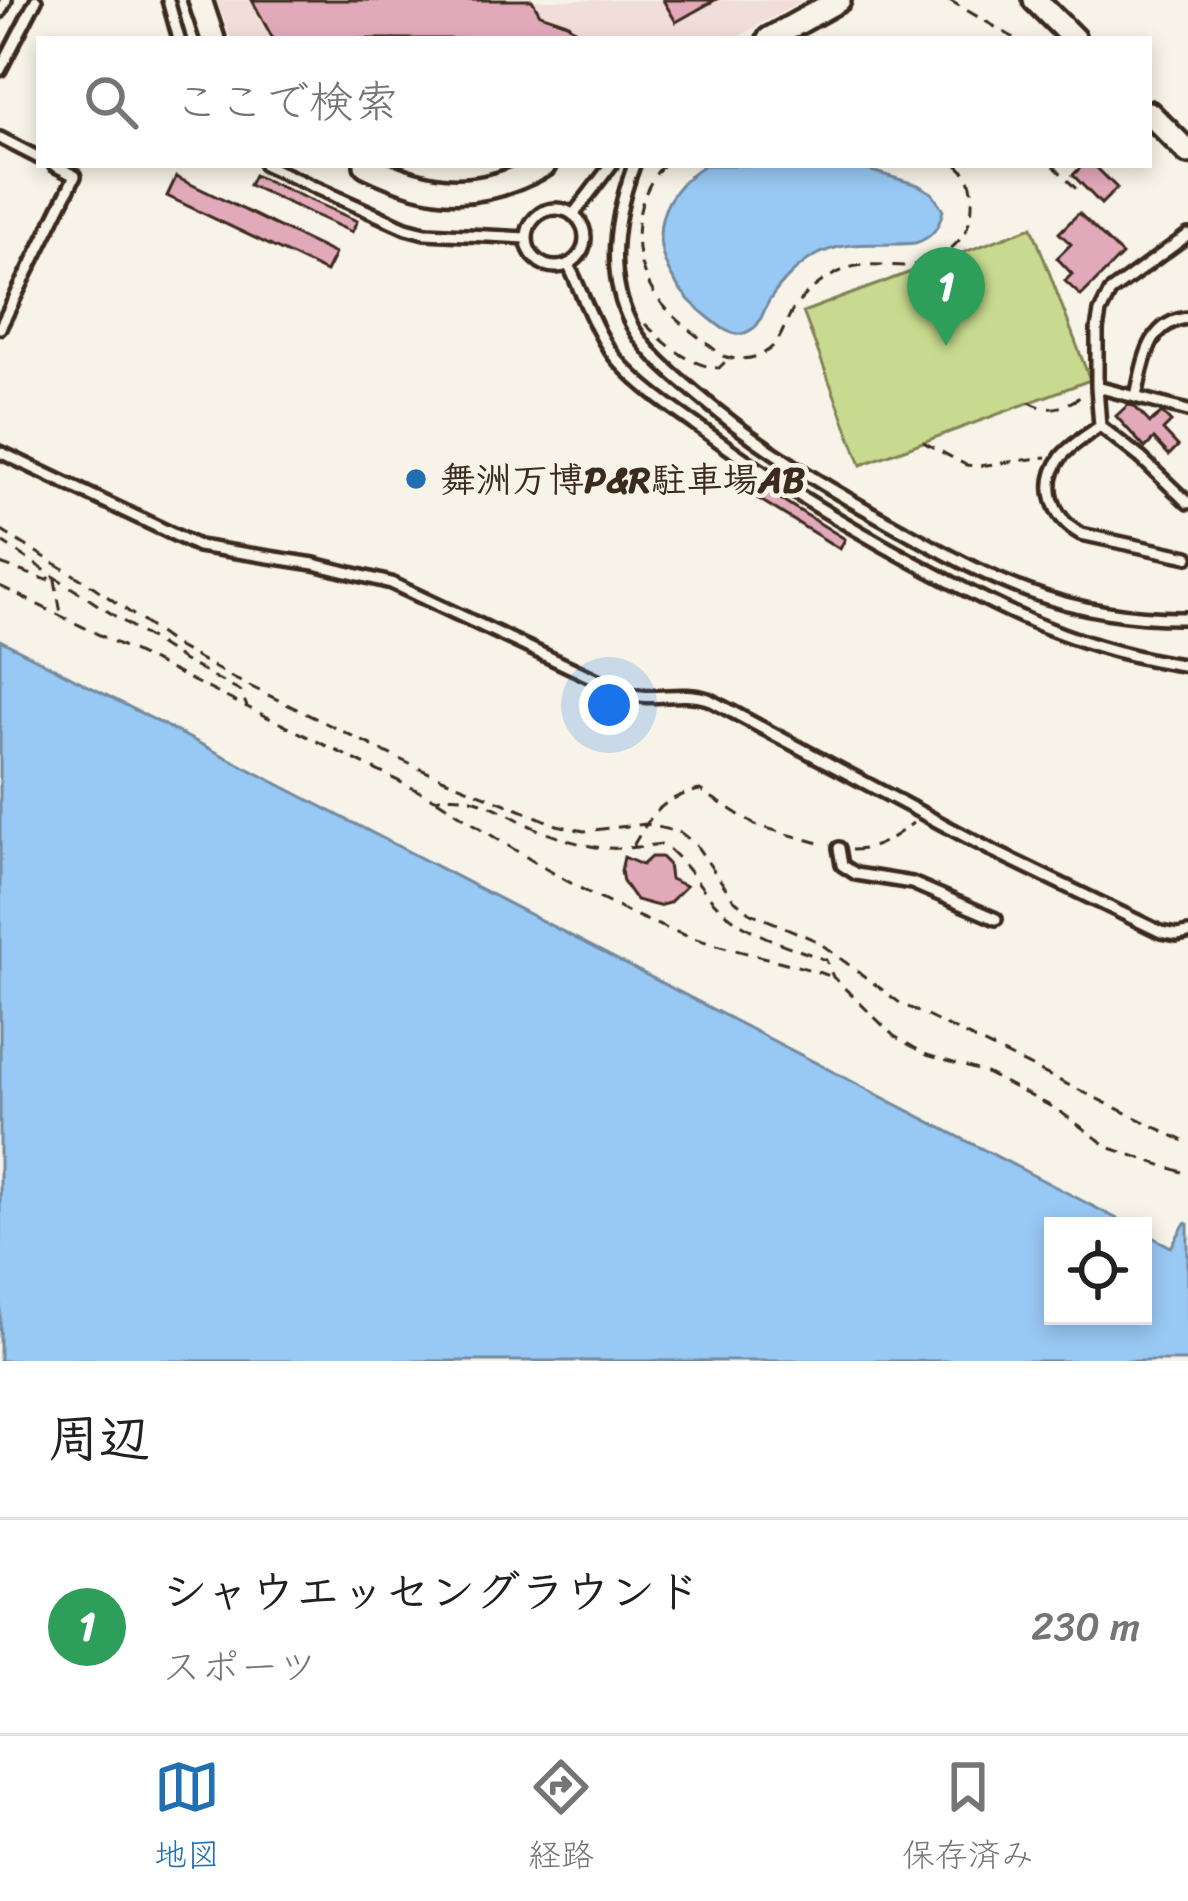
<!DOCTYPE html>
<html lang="ja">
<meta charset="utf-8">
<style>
:root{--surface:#fff;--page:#f6f6f6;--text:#202124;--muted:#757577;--line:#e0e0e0;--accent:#1f6fb2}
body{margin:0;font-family:Sriracha,"Klee One",sans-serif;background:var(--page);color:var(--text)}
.controls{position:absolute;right:36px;bottom:36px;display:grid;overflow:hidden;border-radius:0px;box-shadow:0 6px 18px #0003}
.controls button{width:108px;height:108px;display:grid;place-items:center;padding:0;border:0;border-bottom:3px solid var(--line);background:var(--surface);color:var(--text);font:60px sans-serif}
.you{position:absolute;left:609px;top:705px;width:42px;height:42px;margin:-30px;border:9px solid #fff;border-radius:50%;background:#1a73e8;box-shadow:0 0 0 18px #1a73e833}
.badge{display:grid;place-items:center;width:78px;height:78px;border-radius:50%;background:var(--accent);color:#fff;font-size:39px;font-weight:700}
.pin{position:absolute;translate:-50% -99px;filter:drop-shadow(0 3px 6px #0008)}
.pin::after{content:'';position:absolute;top:63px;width:42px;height:36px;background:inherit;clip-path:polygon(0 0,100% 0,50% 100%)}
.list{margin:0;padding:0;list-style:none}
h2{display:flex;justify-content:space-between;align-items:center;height:156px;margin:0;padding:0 48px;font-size:51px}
h2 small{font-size:39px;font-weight:400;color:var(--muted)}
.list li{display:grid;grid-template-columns:78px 1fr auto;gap:36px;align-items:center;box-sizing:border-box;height:216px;padding:0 48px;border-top:3px solid var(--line)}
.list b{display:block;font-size:45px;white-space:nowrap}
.list p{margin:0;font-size:39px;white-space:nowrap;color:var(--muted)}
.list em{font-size:39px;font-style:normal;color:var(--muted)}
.icon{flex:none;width:66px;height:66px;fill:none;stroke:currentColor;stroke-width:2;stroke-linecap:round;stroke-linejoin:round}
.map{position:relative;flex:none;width:1188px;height:1361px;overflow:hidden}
.search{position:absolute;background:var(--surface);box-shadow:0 6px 18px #0003;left:36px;right:36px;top:36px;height:132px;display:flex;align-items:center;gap:30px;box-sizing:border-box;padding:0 42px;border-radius:0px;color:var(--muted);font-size:45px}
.sheet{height:372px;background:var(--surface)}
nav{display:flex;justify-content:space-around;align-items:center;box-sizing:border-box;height:168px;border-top:3px solid var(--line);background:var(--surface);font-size:33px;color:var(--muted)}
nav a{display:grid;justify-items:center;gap:6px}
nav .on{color:var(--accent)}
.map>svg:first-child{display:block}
.built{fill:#f1ddda}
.green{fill:#c8da8f;stroke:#828256;stroke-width:3}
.water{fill:#98c8f4;stroke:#73899e;stroke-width:3}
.building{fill:#e2a9ba;stroke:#3b2a1e;stroke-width:3}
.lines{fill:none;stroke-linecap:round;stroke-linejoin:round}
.service-casing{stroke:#3b2a1e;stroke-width:18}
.tertiary-casing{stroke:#3b2a1e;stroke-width:30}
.path{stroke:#3b2a1e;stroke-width:3;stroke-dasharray:12 9;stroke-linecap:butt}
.service{stroke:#f7f3e8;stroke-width:9}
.tertiary{stroke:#f7f3e8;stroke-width:21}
.poi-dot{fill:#1f6fb2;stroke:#f7f3e8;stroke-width:4.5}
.labels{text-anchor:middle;stroke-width:9;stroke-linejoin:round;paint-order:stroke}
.poi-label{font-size:36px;font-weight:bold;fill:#3b2a1e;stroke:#f7f3e8;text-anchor:start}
</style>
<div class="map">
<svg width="1188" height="1361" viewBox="0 0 1188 1361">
<rect width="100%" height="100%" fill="#f7f3e8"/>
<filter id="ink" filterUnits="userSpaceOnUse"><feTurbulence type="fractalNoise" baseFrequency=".00833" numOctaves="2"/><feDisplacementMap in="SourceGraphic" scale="24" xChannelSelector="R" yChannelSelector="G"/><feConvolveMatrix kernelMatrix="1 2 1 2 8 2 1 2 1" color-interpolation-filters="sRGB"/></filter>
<g filter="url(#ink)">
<path class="built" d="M 217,0 L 804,0 L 734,39 L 231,39 Z"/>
<path class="green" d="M 1032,227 L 1090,380 L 861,465 L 803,312 Z"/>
<path class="water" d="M 704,165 L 852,165 L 918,185 L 932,193 L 943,210 C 939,228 932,238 915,243 C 880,247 847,238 815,256 C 798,265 779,285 769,301 C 764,309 762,319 756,326 C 753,329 745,334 740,334 C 728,335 717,324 708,317 C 651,273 639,208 704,165 Z
M 0,640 L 1131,1226 L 1053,1226 L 1053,1316 L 1143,1316 L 1143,1232 L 1171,1247 L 1185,1223 L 1188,1224 L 1188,1361 L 0,1361 Z"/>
<path class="building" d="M 252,0 L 532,0 L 540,14 L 567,23 L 584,39 L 273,39 Z
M 663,0 L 715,0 L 676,22 Z
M 1083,165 L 1094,165 L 1117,188 L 1101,204 L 1073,175 Z
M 254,175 L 357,221 L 352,232 L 249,185 Z
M 176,177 L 335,254 L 326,272 L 167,196 Z
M 1079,213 L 1122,255 L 1081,296 L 1065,281 L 1072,274 L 1057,258 L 1071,244 L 1059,233 Z
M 1128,405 L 1134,406 L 1150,423 L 1162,413 L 1171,422 L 1163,430 L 1178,446 L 1169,455 L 1154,439 L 1145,448 L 1116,416 Z
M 750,480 L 845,539 L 840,549 L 744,490 Z
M 624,857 L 642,865 L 651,857 L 661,857 L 668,864 L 670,879 L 686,886 L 669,903 L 658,906 L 636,900 L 623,882 L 621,871 Z"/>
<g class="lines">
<defs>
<path id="service" d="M 168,0 L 179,39
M 0,12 L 6,0
M 0,70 L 36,0
M 0,138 L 39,158
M 265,165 L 406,228 L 425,233 L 527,238
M 634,165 C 615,216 605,273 631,324 C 647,354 674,375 699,396 C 760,448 827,488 897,527 C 941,551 979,573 1027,591 C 1077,610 1135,619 1188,618
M527 238a29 29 0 1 1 58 0a29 29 0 1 1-58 0Z
M 573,215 L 611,165
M 1188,235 L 1110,292 L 1100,312 L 1097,330 L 1097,387 L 1100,426 C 1088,435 1070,445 1061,457 C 1041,485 1052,518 1081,534 L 1188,557
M 568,264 C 583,294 597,338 619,362 C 647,393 686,417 720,442 C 782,487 847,526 915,563 C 1010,614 1079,650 1188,666
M 0,328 L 75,176 L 54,165
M 1097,387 L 1188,411
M 1136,396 C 1144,363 1147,322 1188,318
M 1100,426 L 1141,458 L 1188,503
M 0,452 L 198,546 L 314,564 L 391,583 L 625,693 C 653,702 680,690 708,699 L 991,850 L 1161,932 L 1177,935 L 1188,933
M 839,848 L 842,865 L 856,874 L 912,883 L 996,919"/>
<path id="tertiary" d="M 200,0 L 213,39
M 1035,0 L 1074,39
M 769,39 L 839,0
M 1149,113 L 1188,152
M 366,165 C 431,197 479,201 544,165"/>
</defs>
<use href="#service" class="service-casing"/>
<use href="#tertiary" class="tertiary-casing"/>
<path class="path" d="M 949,0 L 1016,39
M 663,165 C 629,204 628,267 664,306 C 681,325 703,340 723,356 C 739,362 762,359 774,345 C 782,337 785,323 791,313 C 799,300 811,289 824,280 C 833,275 847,267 857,266 C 872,263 889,266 904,266 C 938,264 971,243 972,205 C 973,187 971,176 957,165
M 1053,165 L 1082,195
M 645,324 C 666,344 689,366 719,368 L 726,361 L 724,357
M 1029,402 C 1052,414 1064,407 1085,394
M 923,442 L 966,465 L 979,466 L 1047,457
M 0,530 L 94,587 L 178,647 L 233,678 L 420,769 L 557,825 L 584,831 L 646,824 L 681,833 L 696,845 L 734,900 L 751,913 L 817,941 L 900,1003 L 1188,1143
M 0,541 L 184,661 L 241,692 L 247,707 L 435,799 C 473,788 507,816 541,831 C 557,837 578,844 596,847 C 617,850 640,847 662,844 C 684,860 696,882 714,902 C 744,934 786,945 826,960 L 833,977 L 894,1036 L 927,1055 L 984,1072 L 1058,1110 L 1110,1148 L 1188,1174
M 0,564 L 47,580 L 54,574 L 61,614
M 0,586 L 246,707
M 437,800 C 514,850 592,902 679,933 C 728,951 780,959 830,976
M 633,846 C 652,813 662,798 700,790 L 755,825 L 826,845
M 852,850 C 877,850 894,837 913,823"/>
<use href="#service" class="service"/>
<use href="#tertiary" class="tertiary"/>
</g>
</g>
<circle class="poi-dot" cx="416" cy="479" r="12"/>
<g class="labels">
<g class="poi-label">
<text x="440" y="492">舞洲万博P&amp;R駐車場AB</text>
</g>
</g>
</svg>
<div class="controls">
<button><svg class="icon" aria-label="locate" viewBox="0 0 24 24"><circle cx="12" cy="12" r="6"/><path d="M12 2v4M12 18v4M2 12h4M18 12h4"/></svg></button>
</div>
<div class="you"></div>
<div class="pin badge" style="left:946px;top:346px;background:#2e9e5b">1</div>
<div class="search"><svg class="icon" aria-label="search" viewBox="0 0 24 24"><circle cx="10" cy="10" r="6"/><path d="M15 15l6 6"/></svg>ここで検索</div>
</div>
<section class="sheet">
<h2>周辺<small></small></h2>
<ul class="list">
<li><span class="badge" style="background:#2e9e5b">1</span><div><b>シャウエッセングラウンド</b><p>スポーツ</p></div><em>230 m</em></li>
</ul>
</section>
<nav>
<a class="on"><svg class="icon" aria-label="map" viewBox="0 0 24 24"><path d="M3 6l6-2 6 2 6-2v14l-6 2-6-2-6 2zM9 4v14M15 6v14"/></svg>地図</a>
<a><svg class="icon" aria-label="directions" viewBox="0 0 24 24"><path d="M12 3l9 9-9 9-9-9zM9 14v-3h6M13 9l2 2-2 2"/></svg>経路</a>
<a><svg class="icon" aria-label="saved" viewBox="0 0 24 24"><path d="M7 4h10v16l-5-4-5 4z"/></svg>保存済み</a>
</nav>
